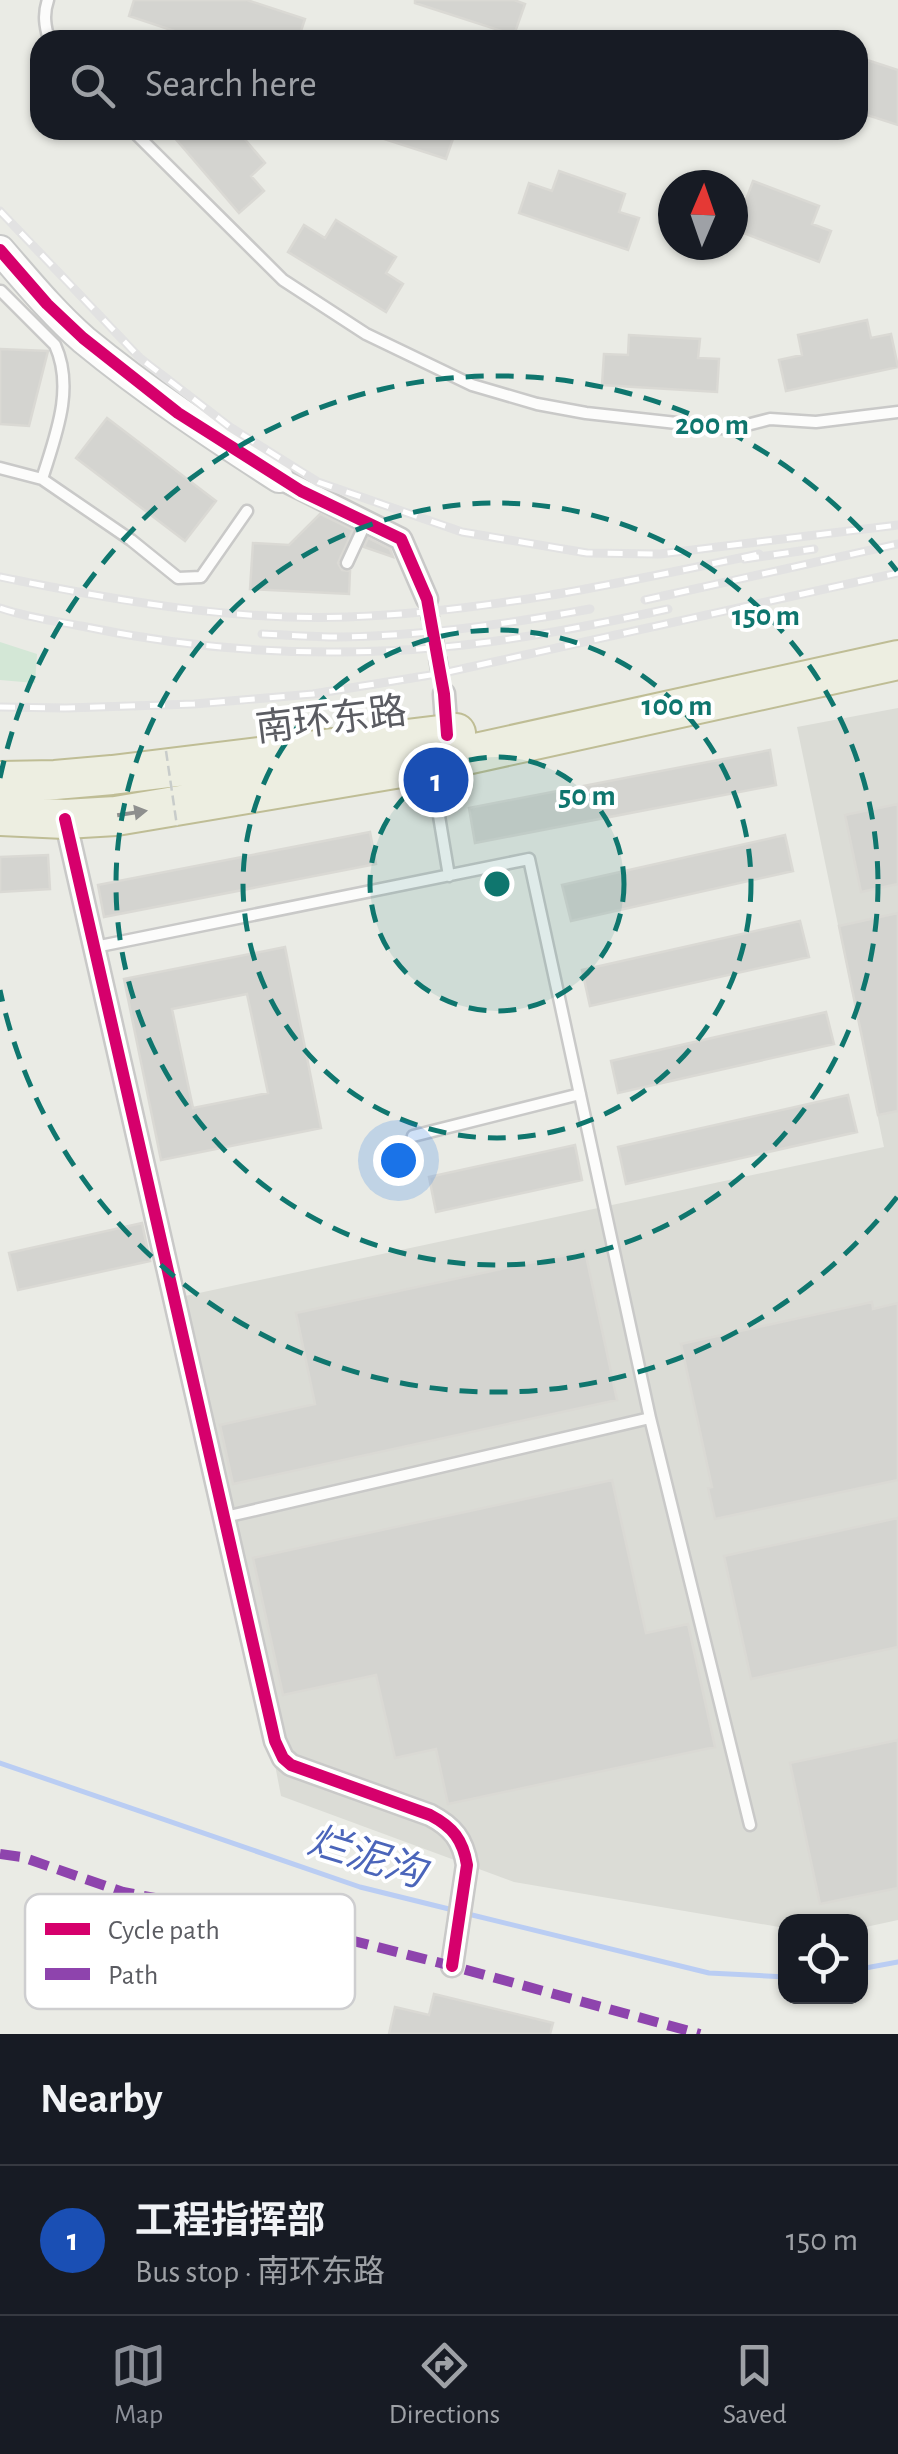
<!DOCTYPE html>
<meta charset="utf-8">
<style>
:root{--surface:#171b24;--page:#242831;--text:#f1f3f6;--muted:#9ea1a6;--line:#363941;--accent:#8c9099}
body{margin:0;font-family:"Alegreya Sans","Noto Sans SC",sans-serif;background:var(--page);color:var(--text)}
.controls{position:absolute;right:30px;bottom:30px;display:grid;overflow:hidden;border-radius:20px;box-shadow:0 2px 8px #0004}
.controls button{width:90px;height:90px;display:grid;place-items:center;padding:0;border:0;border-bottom:2px solid var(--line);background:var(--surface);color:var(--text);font:50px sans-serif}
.compass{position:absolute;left:658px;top:170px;width:90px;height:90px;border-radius:50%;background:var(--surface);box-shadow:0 2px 8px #0004;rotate:2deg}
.you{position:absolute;left:398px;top:1160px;width:35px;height:35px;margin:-25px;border:8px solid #fff;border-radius:50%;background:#1a73e8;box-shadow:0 0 0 15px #1a73e833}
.badge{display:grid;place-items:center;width:65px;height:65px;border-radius:50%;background:var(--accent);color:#fff;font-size:32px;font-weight:700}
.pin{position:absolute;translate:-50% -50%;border:5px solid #fff;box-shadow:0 2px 10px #0006}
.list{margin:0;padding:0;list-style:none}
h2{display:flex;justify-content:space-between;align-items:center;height:130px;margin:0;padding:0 40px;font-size:42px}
h2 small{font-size:32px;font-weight:400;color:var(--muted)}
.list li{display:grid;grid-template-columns:65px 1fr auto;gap:30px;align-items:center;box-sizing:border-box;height:150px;padding:0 40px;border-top:2px solid var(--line)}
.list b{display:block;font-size:38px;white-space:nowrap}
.list p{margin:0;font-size:32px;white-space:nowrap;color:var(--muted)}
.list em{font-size:32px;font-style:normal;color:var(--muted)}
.icon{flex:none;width:55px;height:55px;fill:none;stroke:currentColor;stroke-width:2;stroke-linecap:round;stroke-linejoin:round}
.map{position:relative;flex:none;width:898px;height:2034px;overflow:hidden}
.search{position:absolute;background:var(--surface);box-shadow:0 2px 8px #0004;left:30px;right:30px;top:30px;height:110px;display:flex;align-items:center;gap:25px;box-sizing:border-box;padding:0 35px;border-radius:30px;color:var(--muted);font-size:38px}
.sheet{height:280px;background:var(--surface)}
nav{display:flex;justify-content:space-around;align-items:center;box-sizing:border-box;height:140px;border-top:2px solid var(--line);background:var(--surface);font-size:28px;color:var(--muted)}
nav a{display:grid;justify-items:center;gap:5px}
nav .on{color:var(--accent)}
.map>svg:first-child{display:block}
.industrial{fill:#dbdcd6}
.green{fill:#d3e7d6}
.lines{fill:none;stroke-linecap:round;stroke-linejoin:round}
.stream{stroke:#bacdf3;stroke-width:5}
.building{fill:#d4d4d0;stroke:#dad9d4;stroke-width:2.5;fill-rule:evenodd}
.street-tunnel{stroke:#c6c7c4;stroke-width:20;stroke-dasharray:20 10;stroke-linecap:butt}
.lane-casing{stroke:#c9c9c8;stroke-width:15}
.street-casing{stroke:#c9c9c8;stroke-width:25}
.secondary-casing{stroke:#c8c9c8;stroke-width:32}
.highway-casing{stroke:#bfbd95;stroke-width:42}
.lane{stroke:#fcfcfb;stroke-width:10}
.street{stroke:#fcfcfb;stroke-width:20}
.secondary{stroke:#fcfcfb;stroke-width:28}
.highway{stroke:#edeee1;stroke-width:38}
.rail-casing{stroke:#e2e2e2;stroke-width:9}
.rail{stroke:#fff;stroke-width:5;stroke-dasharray:15;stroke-linecap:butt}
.path-bridge{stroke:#c8ccca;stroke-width:2.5;stroke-dasharray:10 5;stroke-linecap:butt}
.quiet{stroke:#8e44ad;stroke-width:10;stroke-dasharray:20 10;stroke-linecap:butt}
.cycleway-casing{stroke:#fff;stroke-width:19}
.cycleway{stroke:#d6006c;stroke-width:12}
.oneway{fill:#8e8f8e}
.ring{fill:none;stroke:#0f766e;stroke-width:5;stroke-dasharray:18 12}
.labels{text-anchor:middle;stroke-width:8;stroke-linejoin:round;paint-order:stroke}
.street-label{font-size:38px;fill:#5b5c62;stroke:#fff}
.water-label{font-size:40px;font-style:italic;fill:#4b65ba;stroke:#fff}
.key{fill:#fff;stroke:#ceced0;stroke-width:2.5}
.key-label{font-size:28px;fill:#5b5c62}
.centre{fill:#0f766e;stroke:#fff;stroke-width:5}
.ring-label{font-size:30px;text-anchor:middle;font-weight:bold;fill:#0f766e;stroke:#fff;stroke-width:8;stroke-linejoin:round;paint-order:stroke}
</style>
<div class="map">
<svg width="898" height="2034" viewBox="0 0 898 2034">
<rect width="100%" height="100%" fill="#eaebe5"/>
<path class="industrial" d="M 898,708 L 898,1920 L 861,1928 L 860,1922 L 786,1922 L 785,1928 L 514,1882 L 281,1796 L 185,1296 L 884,1147 L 797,727 Z"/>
<path class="green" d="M 0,642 L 37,654 L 35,683 L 0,680 Z"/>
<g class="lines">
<path class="stream" d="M 0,1763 L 360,1887 L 453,1910
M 464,1913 L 709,1973 L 786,1977
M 860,1969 L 898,1962"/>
</g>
<path class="building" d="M 134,0 L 247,0 L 305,19 L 298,40 L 201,40 L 129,16 Z
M 415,0 L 514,0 L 525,4 L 514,35 L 415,3 Z
M 864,59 L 898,70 L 898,125 L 858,112 L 858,79 Z
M 168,130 L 237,130 L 265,163 L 251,176 L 264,191 L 239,213 Z
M 366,130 L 456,130 L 446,159 L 366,133 Z
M 559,171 L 625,194 L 619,212 L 639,218 L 628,250 L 519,213 L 529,183 L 552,191 Z
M 753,181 L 819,206 L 812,224 L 831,231 L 819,262 L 733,229 L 733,195 L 746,200 Z
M 336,220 L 396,257 L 386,273 L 403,284 L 386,312 L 288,252 L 304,225 L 325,238 Z
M 867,320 L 871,338 L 891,334 L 898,367 L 786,391 L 779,360 L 802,355 L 798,335 Z
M 629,335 L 700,339 L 698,358 L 719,359 L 717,392 L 602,385 L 604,354 L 628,355 Z
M 0,349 L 48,351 L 29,426 L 0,424 Z
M 107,418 L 216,501 L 185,541 L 76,458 Z
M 320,514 L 353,530 L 338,563 L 342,570 L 350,571 L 349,594 L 250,589 L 253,543 L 289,545 Z
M 368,538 L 390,549 L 393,557 L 364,547 Z
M 770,750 L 776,785 L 475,843 L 469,808 Z
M 898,804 L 898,884 L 861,892 L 845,815 Z
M 370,832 L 376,864 L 104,917 L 98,885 Z
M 785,835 L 793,871 L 571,921 L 562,885 Z
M 48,855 L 50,889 L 0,892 L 0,857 Z
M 898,913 L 898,1111 L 878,1115 L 839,926 Z
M 800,921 L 809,957 L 590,1006 L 582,970 Z
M 285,947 L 321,1128 L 161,1160 L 124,979 ZM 247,994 L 268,1093 L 193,1108 L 172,1009 Z
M 826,1012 L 834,1044 L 618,1093 L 611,1061 Z
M 848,1095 L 857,1132 L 626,1184 L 618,1147 Z
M 575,1145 L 582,1180 L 436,1212 L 429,1177 Z
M 142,1223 L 150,1261 L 18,1290 L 9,1253 Z
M 585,1251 L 617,1400 L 233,1484 L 220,1425 L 315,1404 L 296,1313 Z
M 872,1302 L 873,1309 L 898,1303 L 898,1480 L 715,1519 L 708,1488 L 712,1487 L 681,1344 Z
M 612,1480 L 646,1633 L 688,1624 L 715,1747 L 448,1804 L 436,1749 L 395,1758 L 376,1675 L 283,1695 L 253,1558 Z
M 898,1518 L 898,1647 L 751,1679 L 724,1556 Z
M 898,1740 L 898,1888 L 820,1904 L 790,1763 Z
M 434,1994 L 553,2023 L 550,2034 L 389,2034 L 395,2007 L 429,2015 Z"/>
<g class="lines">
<path class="street-tunnel" d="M 427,599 L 444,694"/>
<defs>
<path id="lane" d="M 48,0 C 43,14 45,26 49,40
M 132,130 L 283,280 L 366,334 L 472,385 L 537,404 L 586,413 L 731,429 L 770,419 L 816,422 L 898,412
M 1,291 L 55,345 C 75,389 55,437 42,479
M 0,468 L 42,479 L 131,540 L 178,578 L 201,577 L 247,511
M 347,563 L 366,522
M 431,768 L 449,876
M 95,947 L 529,859 L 650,1418 L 750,1825
M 413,1136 L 580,1094
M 225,1517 L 650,1418"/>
<path id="street" d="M 279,478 L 401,539 L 427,599
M 444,694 L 447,735
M 65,819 L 275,1741 L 283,1758 L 291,1765 L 430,1815 C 453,1827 463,1840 467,1865 L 452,1966"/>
<path id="secondary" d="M 0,250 C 27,281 53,313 84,340 C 146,391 212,435 279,478"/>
<path id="highway" d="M 0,781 L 55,780 L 112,775 L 456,733
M 0,816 L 65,819 L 116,816 L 430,763 L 898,660"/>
</defs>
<use href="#lane" class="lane-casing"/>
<use href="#street" class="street-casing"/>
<use href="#secondary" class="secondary-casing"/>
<use href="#highway" class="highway-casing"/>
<use href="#lane" class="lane"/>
<use href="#street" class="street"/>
<use href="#secondary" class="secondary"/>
<use href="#highway" class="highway"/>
<defs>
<path id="rail" d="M 0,211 L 140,358 L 230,427 L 318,482 L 462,532 L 587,553 L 660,554 L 898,525
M 744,559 L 814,549
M 0,577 C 114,600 230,621 347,617 C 489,612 621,583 759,554
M 645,600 L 898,544
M 0,608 C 26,617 54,621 81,626 C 200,651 323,658 444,647 C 519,640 594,625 668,609
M 262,634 C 288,635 313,637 339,637 C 423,636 508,624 590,609
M 0,707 L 66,708 L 194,704 L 313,694 L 443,673 L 898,573"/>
</defs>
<use href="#rail" class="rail-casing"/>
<use href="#rail" class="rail"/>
<path class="path-bridge" d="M 166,751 L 177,826"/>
<path class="quiet" d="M 0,1854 L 22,1857 L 123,1892 L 267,1919 L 452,1966 L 700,2034"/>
<defs>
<path id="cycleway" d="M 0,250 L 47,304 L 83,338 L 178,413 L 301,491 L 401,539 L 427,599 L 444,694 L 447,735
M 65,819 L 275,1741 L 283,1758 L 291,1765 L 430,1815 C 453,1827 463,1840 467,1865 L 452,1966"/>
</defs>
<use href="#cycleway" class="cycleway-casing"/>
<use href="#cycleway" class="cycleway"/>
</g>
<defs><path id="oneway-solid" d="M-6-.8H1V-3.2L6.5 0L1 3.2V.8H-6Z" transform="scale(2.5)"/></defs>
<use class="oneway" href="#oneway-solid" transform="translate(132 813) rotate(-9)"/>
<circle cx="497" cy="884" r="127" fill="#0f766e" fill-opacity=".12"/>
<g class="ring">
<circle cx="497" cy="884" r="127"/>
<circle cx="497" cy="884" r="254"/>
<circle cx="497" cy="884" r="381"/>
<path d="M897 1197A508 508 0 0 1 0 990M0 778A508 508 0 0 1 897 571"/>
</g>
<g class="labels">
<g class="street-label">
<text transform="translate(331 719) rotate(-7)" y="13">南环东路</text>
</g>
<g class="water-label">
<text transform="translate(367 1856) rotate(17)" y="14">烂泥沟</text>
</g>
</g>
<rect x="25" y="1894" width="330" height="115" rx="15" class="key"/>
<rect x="45" y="1923" width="45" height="12" fill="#d6006c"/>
<rect x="45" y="1968" width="45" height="12" fill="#8e44ad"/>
<g class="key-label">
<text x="108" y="1939">Cycle path</text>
<text x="108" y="1984">Path</text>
</g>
<circle cx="497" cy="884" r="15" class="centre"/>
<g class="ring-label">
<text x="712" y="434">200 m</text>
<text x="766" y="625">150 m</text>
<text x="677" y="715">100 m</text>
<text x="587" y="805">50 m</text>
</g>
</svg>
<div class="controls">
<button><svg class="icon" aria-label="locate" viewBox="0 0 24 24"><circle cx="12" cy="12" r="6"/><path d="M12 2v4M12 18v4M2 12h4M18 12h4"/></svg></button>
</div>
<svg class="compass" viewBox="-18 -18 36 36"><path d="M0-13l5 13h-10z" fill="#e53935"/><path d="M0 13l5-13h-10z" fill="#9ea1a6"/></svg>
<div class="you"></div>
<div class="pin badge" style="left:436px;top:780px;background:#1a4fb4">1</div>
<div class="search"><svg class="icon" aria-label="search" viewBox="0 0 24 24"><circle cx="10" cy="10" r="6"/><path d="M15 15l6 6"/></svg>Search here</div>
</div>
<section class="sheet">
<h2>Nearby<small></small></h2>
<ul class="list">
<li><span class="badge" style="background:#1a4fb4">1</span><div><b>工程指挥部</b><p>Bus stop · 南环东路</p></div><em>150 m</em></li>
</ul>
</section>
<nav>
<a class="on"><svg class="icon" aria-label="map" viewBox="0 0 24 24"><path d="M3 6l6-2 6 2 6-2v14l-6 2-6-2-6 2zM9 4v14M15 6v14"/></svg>Map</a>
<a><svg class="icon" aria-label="directions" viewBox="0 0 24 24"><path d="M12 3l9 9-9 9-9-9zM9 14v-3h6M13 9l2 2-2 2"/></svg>Directions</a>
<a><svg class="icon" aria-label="saved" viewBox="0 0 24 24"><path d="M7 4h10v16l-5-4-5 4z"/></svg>Saved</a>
</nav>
